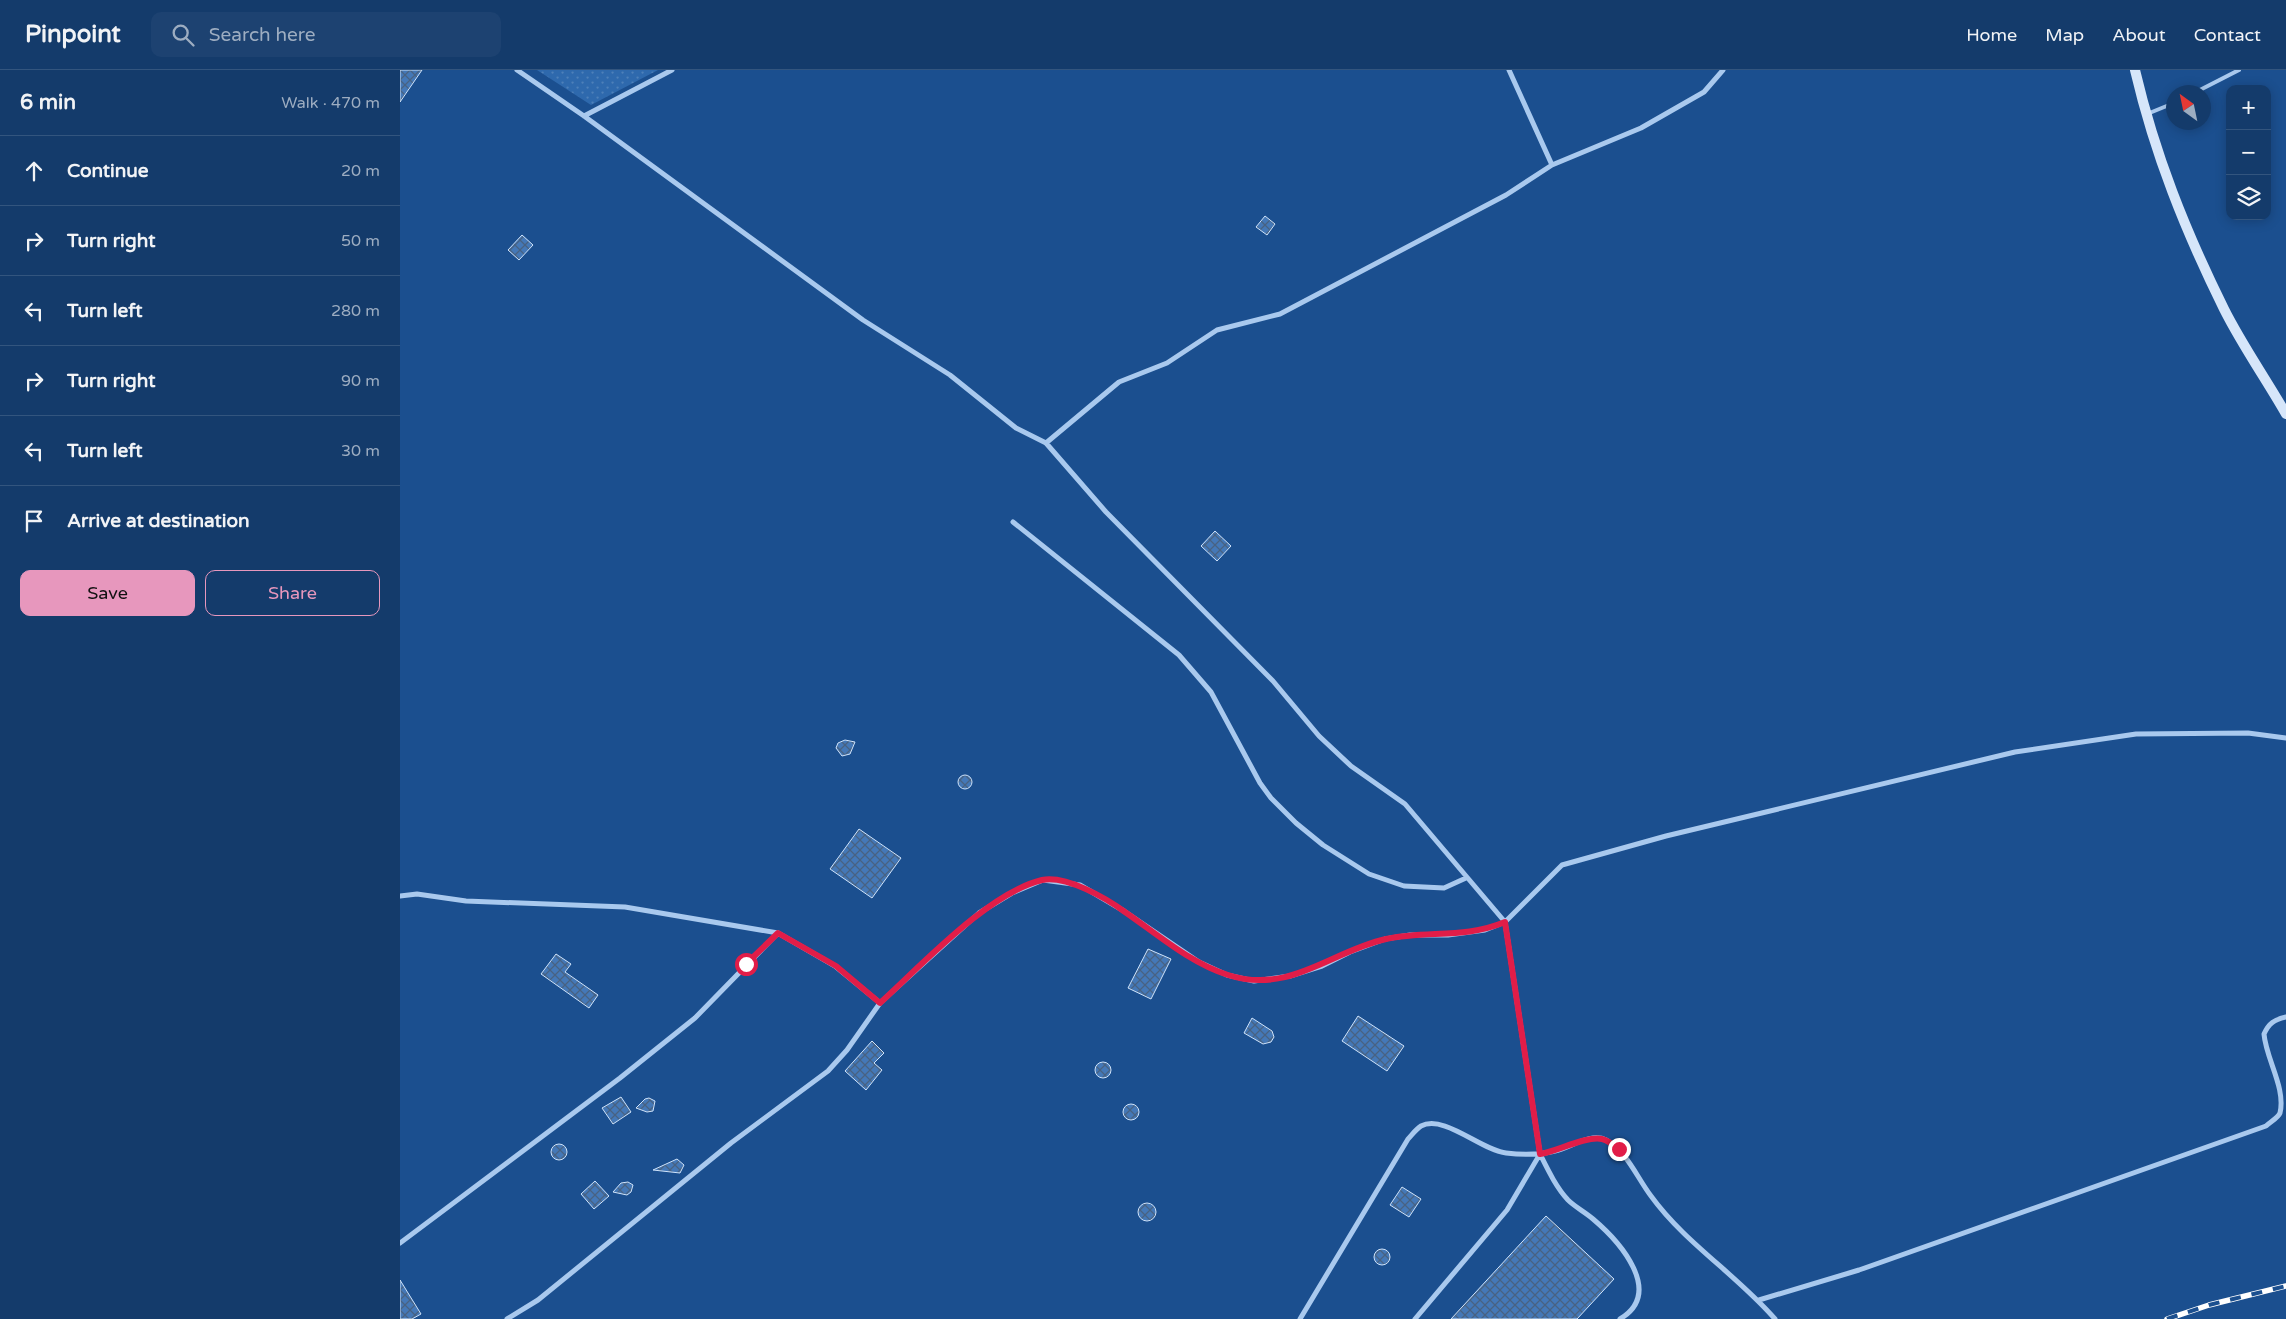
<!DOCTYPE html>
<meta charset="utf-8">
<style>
:root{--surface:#143b6b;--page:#1d4271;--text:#f1f3f6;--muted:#9dadc1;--line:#33557e;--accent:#e797bd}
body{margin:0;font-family:"Varela Round",sans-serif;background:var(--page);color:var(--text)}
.controls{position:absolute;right:15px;top:15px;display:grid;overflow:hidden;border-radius:10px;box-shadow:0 2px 12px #0003}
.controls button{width:45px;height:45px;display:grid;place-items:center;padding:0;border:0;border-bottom:1px solid var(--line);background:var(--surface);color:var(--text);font:25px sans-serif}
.compass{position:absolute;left:1766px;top:15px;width:45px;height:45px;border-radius:50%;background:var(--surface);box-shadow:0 2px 12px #0003;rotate:327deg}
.stop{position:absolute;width:15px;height:15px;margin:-11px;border:4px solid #e11d48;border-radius:50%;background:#fff}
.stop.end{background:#e11d48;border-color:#fff;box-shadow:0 1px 5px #0008}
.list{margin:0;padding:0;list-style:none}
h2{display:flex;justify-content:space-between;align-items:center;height:65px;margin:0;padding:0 20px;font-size:21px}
h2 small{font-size:16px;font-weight:400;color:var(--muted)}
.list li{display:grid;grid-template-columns:32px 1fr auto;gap:15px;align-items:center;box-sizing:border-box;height:70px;padding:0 20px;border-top:1px solid var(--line)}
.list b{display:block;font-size:19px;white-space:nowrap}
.list em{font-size:16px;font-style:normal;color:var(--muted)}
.actions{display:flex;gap:10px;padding:15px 20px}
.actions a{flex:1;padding:11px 0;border:1px solid var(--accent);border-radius:10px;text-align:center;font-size:18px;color:var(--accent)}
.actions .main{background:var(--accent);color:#111}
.icon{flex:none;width:28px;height:28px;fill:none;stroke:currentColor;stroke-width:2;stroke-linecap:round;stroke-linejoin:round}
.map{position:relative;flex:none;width:1886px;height:1249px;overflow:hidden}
header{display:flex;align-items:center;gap:30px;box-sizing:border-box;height:70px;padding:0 25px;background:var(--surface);border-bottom:1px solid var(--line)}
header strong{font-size:24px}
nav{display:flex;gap:28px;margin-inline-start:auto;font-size:18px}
.search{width:350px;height:45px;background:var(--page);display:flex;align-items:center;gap:12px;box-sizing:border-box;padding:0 18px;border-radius:10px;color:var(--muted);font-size:19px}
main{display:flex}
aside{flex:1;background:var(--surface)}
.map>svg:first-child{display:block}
.park{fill:url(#park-dots)}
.building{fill:url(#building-cross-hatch);stroke:#cfe3fa}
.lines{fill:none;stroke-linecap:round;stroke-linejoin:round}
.lane{stroke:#a9c9ee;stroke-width:4}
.street{stroke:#a9c9ee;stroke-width:5}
.secondary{stroke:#d6e6fa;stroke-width:10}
.rail-casing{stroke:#fff;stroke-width:5.5}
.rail{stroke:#1b4f8f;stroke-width:4;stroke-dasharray:11;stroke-linecap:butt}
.route{stroke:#e11d48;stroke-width:6}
</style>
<header>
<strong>Pinpoint</strong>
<div class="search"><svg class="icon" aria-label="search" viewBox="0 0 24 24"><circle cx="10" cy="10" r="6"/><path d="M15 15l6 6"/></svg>Search here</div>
<nav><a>Home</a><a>Map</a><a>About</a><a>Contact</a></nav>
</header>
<main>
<aside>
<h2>6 min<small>Walk · 470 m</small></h2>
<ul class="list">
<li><svg class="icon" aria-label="ahead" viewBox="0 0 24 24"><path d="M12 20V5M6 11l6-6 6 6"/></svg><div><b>Continue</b></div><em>20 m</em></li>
<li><svg class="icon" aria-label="right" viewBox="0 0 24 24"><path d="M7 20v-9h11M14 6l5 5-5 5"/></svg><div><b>Turn right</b></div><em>50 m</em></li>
<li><svg class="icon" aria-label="left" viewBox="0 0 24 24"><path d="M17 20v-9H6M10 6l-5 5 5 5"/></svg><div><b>Turn left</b></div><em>280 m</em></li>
<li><svg class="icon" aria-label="right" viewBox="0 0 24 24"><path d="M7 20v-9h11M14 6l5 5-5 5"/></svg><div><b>Turn right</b></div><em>90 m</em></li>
<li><svg class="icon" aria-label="left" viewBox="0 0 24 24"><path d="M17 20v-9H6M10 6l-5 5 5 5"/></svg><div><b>Turn left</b></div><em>30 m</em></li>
<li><svg class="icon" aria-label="arrive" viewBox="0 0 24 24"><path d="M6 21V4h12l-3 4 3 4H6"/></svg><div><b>Arrive at destination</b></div></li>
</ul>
<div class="actions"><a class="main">Save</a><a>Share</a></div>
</aside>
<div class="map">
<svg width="1886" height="1249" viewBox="0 0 1886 1249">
<defs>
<pattern id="park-dots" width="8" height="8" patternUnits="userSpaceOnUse" patternTransform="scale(1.25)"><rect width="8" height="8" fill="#2e69ad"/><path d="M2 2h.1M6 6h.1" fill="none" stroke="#4d80b9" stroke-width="1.8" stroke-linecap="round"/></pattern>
<pattern id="building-cross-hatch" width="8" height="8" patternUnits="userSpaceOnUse" patternTransform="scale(1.25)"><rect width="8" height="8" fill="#4478b7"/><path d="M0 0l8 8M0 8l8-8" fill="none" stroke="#486282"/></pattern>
</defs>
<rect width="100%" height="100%" fill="#1b4f8f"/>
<path class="park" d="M 137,0 L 258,0 L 191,35 Z"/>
<path class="building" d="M 0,0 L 22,0 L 0,32 Z
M 865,146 L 875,154 L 867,165 L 856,157 Z
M 122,165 L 133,175 L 119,190 L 108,180 Z
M 815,461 L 831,476 L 817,491 L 801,476 Z
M 445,670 L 455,672 L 450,684 L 442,686 L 436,678 L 438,673 Z
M558 712a7 7 0 1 1 14 0a7 7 0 1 1-14 0Z
M 459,759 L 501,788 L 472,828 L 430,799 Z
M 748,879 L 771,889 L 751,929 L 728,918 Z
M 156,884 L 171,894 L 165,902 L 198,925 L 189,938 L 141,904 Z
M 958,946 L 1004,976 L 987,1001 L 942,971 Z
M 852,948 L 872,961 L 874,967 L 871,972 L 863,974 L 844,963 Z
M 472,971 L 484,983 L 474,993 L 482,1000 L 466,1020 L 445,1001 Z
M695 1000a8 8 0 1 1 16 0a8 8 0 1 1-16 0Z
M 221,1027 L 231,1042 L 213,1054 L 202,1038 Z
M 249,1028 L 255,1031 L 253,1041 L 247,1042 L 236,1038 L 245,1029 Z
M723 1042a8 8 0 1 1 16 0a8 8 0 1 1-16 0Z
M151 1082a8 8 0 1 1 16 0a8 8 0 1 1-16 0Z
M 277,1089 L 284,1095 L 280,1103 L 253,1100 Z
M 195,1111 L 209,1126 L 194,1139 L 181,1124 Z
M 228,1112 L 233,1115 L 231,1122 L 227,1125 L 213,1122 L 221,1113 Z
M 1002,1117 L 1021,1129 L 1009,1147 L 990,1135 Z
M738 1142a9 9 0 1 1 18 0a9 9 0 1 1-18 0Z
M 1146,1146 L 1214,1209 L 1177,1249 L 1051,1249 Z
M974 1187a8 8 0 1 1 16 0a8 8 0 1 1-16 0Z
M 0,1210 L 21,1244 L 12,1249 L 0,1249 Z"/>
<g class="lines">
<path class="lane" d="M 1796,22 L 1839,0
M 1747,44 L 1774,33"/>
<path class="street" d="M 117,0 L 184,46 L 463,250 L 550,305 L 616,358 L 646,373 L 706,442 L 873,611 L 919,666 L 951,696 L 1005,734 L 1105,852 L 1140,1084 C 1148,1100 1156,1117 1168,1130 C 1175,1137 1185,1142 1193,1149 C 1219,1171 1265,1222 1220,1249
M 1109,0 L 1152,95
M 184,46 L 272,0
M 646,373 L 719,312 L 767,293 L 817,260 L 880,244 L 1106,125 L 1152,95 L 1241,58 L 1304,22 L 1323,0
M 613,452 L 779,585 L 811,622 L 860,713 L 871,728 L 896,753 L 923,775 L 969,804 L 1004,816 L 1044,818 L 1066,808
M 0,826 L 17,824 L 66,831 L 225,837 L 378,863 L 435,896 L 480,933
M 0,1173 L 220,1008 L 295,948 L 378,863
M 1359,1230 L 1459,1200 L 1866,1056 C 1870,1052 1878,1048 1880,1043 C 1886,1018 1866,989 1864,964 C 1869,953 1874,950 1886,947
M 107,1249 L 138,1230 L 331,1073 L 428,1001 L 447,980 L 480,933 L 579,843 L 612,823 L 643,810 L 680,815 L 724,841 L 799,892 L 827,905 L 854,911 L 890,906 L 922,896 L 950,882 L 985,869 L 1010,865 L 1048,865 L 1085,860 L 1105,852 L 1162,795 L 1266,766 L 1615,682 L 1736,664 L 1848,663 L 1886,668
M 900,1249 L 1008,1069 C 1012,1065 1016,1059 1021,1056 C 1044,1044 1081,1080 1106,1083 C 1122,1085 1139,1085 1155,1081 C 1170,1078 1191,1062 1206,1070 C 1228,1083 1236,1106 1251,1126 C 1285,1173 1337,1205 1375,1249
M 1015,1249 L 1107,1140 L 1140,1084"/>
<path class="secondary" d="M 1735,0 C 1755,85 1785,160 1824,239 C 1842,275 1866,309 1886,344"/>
<defs>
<path id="rail" d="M 1767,1249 L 1809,1235 L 1886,1216"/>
</defs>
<use href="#rail" class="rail-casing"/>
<use href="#rail" class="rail"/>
</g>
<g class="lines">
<path class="route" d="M 346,894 L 378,863 L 436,896 L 480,933 C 521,896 588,823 642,810 C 666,805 706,828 725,842 C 757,864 790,893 828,905 C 890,925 931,881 986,869 C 1028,860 1064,869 1105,852 L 1140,1084 C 1158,1081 1185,1066 1202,1069 C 1207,1070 1214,1075 1219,1079"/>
</g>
</svg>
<div class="controls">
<button>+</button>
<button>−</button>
<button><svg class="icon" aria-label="layers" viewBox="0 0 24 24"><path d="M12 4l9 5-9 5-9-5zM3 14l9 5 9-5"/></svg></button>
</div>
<svg class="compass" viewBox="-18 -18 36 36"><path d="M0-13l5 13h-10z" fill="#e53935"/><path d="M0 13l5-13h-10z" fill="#9dadc1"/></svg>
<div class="stop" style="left:346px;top:894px"></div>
<div class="stop end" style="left:1219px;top:1079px"></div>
</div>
</main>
